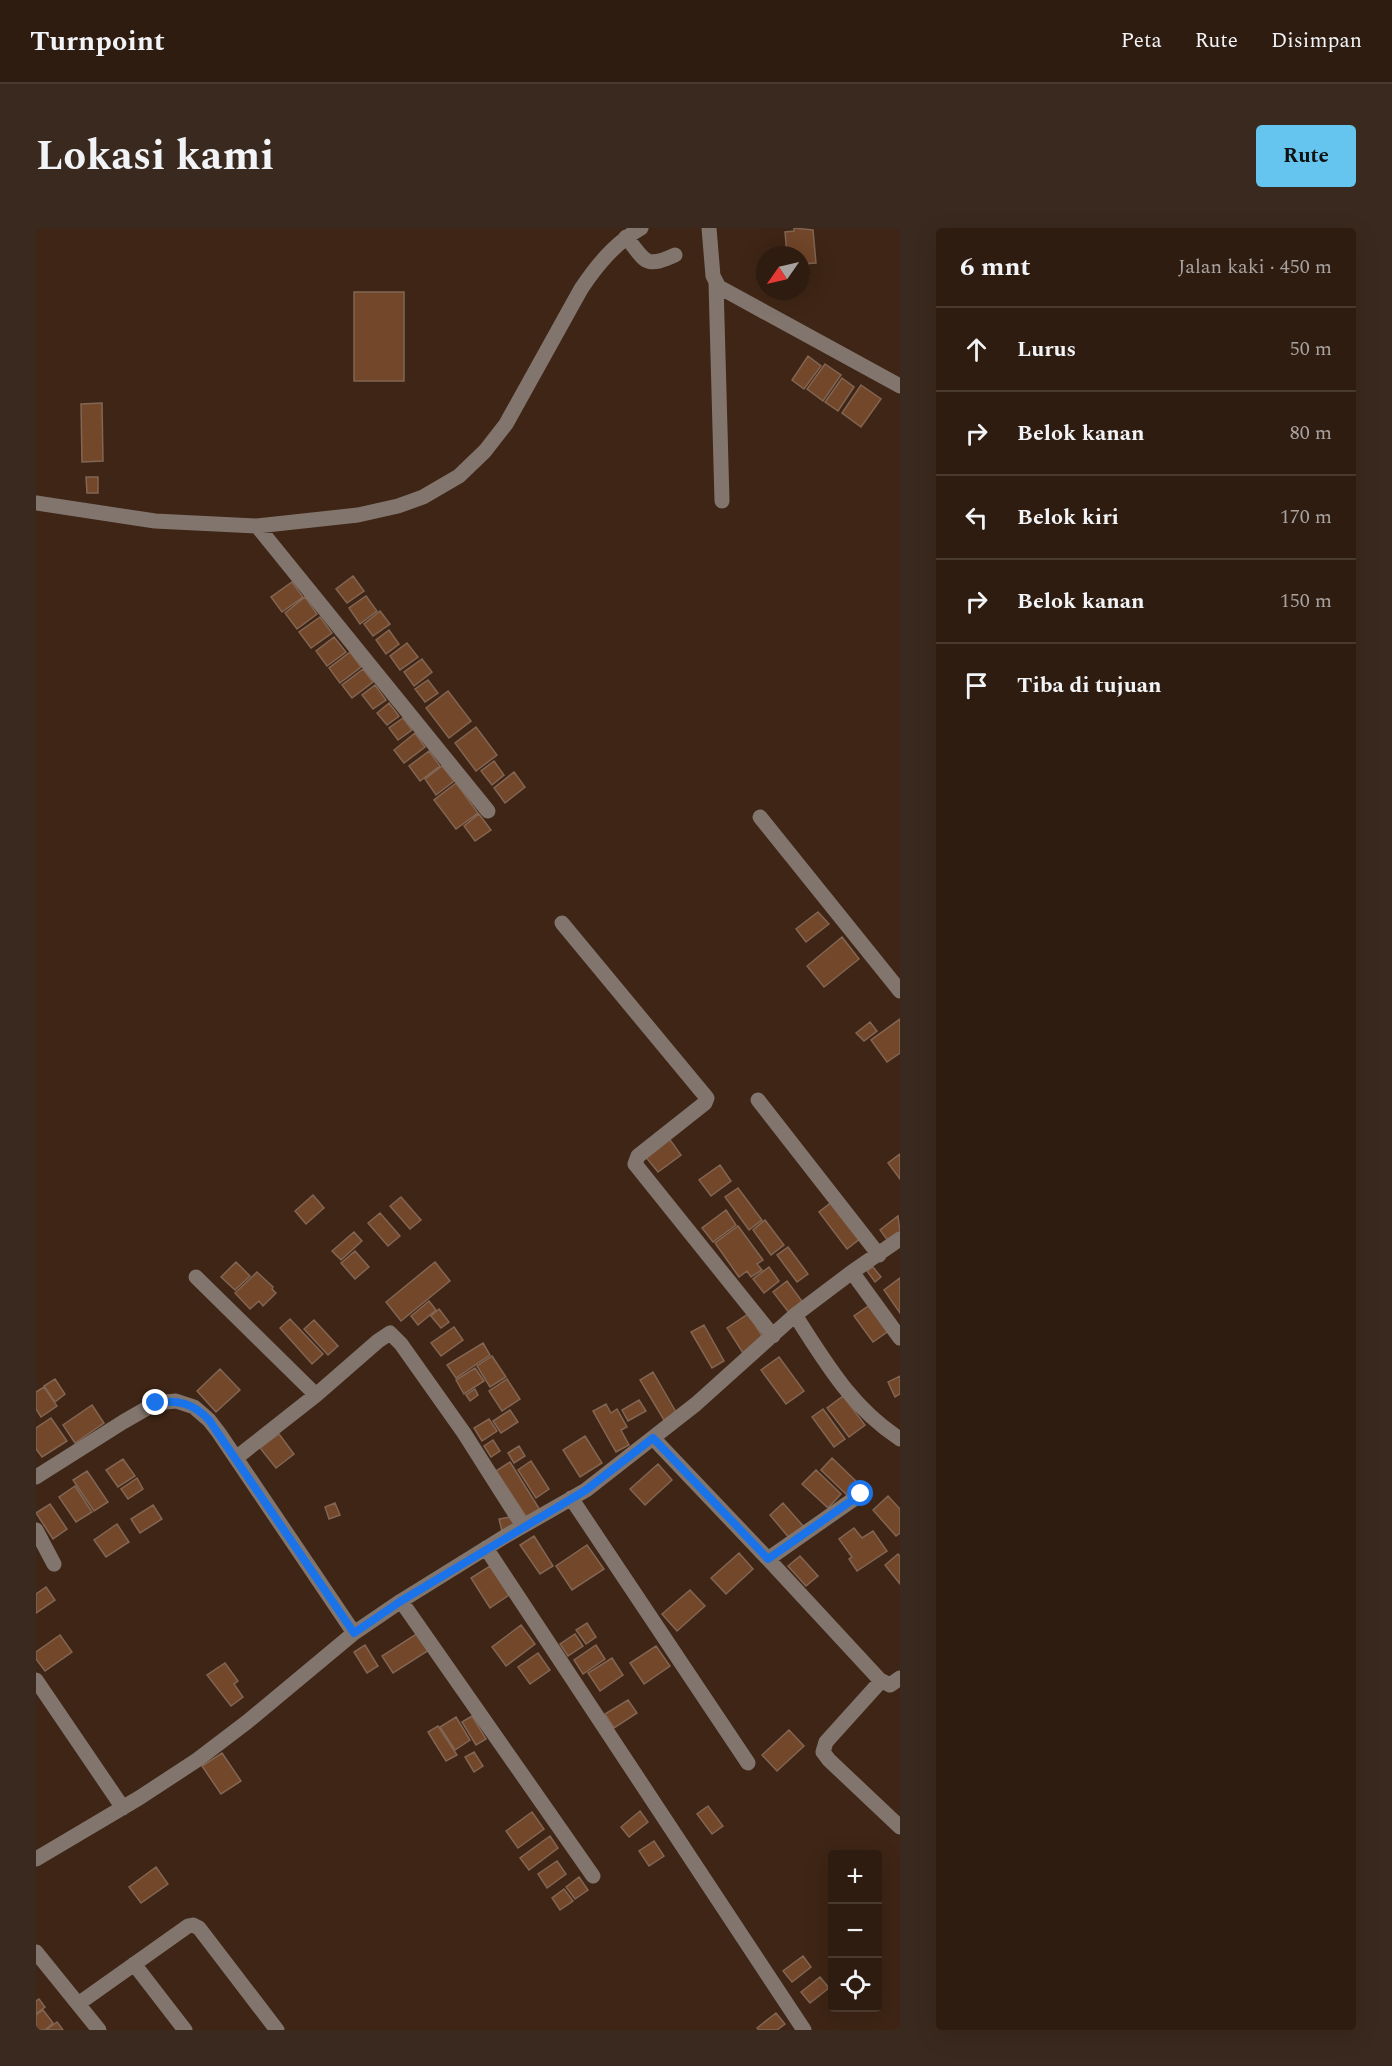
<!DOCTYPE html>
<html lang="id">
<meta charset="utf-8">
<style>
:root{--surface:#2e1c10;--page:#3a291e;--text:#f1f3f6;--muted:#a7a19f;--line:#493a30;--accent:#65c5ef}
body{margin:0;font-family:Spectral,serif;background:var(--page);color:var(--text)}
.controls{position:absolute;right:18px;bottom:18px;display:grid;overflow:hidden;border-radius:6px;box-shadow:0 6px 24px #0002}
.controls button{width:54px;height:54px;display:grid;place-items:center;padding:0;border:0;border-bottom:2px solid var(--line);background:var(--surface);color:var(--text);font:30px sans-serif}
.compass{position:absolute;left:720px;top:18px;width:54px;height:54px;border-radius:50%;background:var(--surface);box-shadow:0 6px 24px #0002;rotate:236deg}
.stop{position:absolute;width:18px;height:18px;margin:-14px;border:4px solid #1a73e8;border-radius:50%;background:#fff}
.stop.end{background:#1a73e8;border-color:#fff;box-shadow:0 2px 6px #0008}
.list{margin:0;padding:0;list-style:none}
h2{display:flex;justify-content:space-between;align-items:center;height:78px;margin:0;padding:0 24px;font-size:26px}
h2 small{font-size:20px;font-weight:400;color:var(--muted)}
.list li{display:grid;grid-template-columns:39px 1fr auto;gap:18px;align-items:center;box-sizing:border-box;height:84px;padding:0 24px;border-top:2px solid var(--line)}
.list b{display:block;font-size:22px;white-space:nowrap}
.list em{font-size:20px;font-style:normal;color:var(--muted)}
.icon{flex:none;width:33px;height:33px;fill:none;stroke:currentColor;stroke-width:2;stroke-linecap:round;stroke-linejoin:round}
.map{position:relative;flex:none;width:864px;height:1802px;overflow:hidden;border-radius:6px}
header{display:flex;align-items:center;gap:36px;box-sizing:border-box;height:84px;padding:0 30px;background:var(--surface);border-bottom:2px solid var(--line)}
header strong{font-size:28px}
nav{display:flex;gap:33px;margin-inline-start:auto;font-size:21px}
.intro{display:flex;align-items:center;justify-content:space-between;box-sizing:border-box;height:144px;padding:0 36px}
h1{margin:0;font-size:42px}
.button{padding:15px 27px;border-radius:6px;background:var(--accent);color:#111;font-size:21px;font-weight:700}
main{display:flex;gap:36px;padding:0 36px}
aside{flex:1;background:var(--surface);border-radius:6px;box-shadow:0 6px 24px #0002}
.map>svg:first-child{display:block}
.building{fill:#73472a;stroke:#826553;stroke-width:1.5}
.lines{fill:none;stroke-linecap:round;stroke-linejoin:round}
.minor{stroke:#82756d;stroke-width:15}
.route{stroke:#1a73e8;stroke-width:8}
</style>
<header>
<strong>Turnpoint</strong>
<nav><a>Peta</a><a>Rute</a><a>Disimpan</a></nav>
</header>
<div class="intro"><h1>Lokasi kami</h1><a class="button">Rute</a></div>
<main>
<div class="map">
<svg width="864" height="1802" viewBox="0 0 864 1802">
<rect width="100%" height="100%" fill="#3e2515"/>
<path class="building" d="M 758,0 L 777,2 L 780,35 L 765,36 L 765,27 L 751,27 L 749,4 L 758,3 Z
M 772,37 L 773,49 L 765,49 L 765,38 Z
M 318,64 L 368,64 L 368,153 L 318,153 Z
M 772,128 L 785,138 L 768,161 L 756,152 Z
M 789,136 L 805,147 L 787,173 L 771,161 Z
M 806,150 L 818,159 L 802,183 L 789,174 Z
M 825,157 L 845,171 L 825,199 L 806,185 Z
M 66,175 L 67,233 L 46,234 L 45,176 Z
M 50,249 L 62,249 L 62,265 L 51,265 Z
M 317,348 L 328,363 L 311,375 L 300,361 Z
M 256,354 L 267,369 L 246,384 L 235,369 Z
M 330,368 L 341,383 L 324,396 L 313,380 Z
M 269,369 L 281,386 L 261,401 L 249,385 Z
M 344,383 L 354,396 L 337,408 L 328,396 Z
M 284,389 L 296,405 L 275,420 L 263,404 Z
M 353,402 L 363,416 L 350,426 L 340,412 Z
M 298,409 L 310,424 L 291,438 L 280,423 Z
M 371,415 L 382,429 L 364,442 L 354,428 Z
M 314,424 L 325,439 L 304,455 L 293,440 Z
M 386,431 L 396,444 L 378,458 L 368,444 Z
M 327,441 L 337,454 L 316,470 L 306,457 Z
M 392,452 L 402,465 L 389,474 L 379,461 Z
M 339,457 L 350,472 L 337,481 L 326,467 Z
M 412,463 L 435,493 L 413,510 L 390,480 Z
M 353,475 L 363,488 L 351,497 L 341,485 Z
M 367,490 L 376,502 L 362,512 L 353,500 Z
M 440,499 L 461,527 L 440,543 L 419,515 Z
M 379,505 L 389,519 L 368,535 L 358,522 Z
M 393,523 L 404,538 L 384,553 L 373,538 Z
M 458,533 L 468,547 L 456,557 L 445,543 Z
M 406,538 L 418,553 L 400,567 L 389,551 Z
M 478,544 L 489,559 L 469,575 L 458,560 Z
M 420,555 L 442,585 L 420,601 L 398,572 Z
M 443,586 L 455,602 L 439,613 L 428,598 Z
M 782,684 L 793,696 L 770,714 L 760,701 Z
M 806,709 L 823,731 L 788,759 L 771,738 Z
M 864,791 L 864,825 L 851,834 L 835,812 Z
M 834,794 L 841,803 L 828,813 L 820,805 Z
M 632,909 L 645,927 L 622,944 L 608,927 Z
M 864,926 L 864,951 L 852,935 Z
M 684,937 L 695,953 L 675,968 L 663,952 Z
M 702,960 L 726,992 L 713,1002 L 689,969 Z
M 277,967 L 288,980 L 270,996 L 259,983 Z
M 365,969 L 385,992 L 374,1001 L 354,978 Z
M 797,973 L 825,1010 L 811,1021 L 783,984 Z
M 690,982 L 700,997 L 677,1014 L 666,1000 Z
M 344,985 L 364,1008 L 352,1018 L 332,995 Z
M 862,988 L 864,1004 L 852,1013 L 844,1002 Z
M 729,992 L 748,1017 L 735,1027 L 717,1002 Z
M 702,998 L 727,1032 L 721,1036 L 726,1042 L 715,1049 L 711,1043 L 703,1049 L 679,1015 Z
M 318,1004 L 326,1013 L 305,1032 L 296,1023 Z
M 752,1019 L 772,1046 L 761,1054 L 741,1027 Z
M 319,1023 L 333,1039 L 319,1051 L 305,1035 Z
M 200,1034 L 214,1048 L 199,1062 L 185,1049 Z
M 399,1034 L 414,1053 L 365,1093 L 350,1074 Z
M 733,1039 L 743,1053 L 728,1065 L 717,1051 Z
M 837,1039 L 845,1049 L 839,1054 L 831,1043 Z
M 221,1044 L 237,1059 L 236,1061 L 240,1065 L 227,1078 L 223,1073 L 214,1081 L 199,1065 Z
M 864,1050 L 864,1085 L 848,1062 Z
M 751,1053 L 768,1076 L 754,1086 L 737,1064 Z
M 393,1073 L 400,1082 L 382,1097 L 375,1088 Z
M 835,1076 L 854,1102 L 837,1114 L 818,1088 Z
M 403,1081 L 413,1094 L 405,1100 L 395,1088 Z
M 712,1086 L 728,1111 L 707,1125 L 691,1100 Z
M 254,1091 L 287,1126 L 276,1136 L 244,1100 Z
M 278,1092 L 302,1118 L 292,1127 L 268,1101 Z
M 668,1097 L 688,1133 L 676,1140 L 655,1104 Z
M 418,1099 L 427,1112 L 405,1128 L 395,1115 Z
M 447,1115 L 454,1127 L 420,1150 L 411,1137 Z
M 456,1128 L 470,1149 L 454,1159 L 441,1138 Z
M 743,1129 L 768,1163 L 750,1176 L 725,1142 Z
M 439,1140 L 448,1153 L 428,1166 L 420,1152 Z
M 184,1141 L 204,1162 L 180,1184 L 161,1163 Z
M 617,1144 L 640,1184 L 628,1192 L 604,1152 Z
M 864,1148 L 864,1166 L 859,1169 L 852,1154 Z
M 19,1151 L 29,1166 L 19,1174 L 8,1158 Z
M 471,1151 L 484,1171 L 466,1183 L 453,1163 Z
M 8,1159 L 21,1178 L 5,1189 L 0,1181 L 0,1164 Z
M 439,1161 L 442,1167 L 434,1173 L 430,1167 Z
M 807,1168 L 829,1197 L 813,1209 L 791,1180 Z
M 603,1172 L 610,1183 L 592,1193 L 586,1182 Z
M 570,1176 L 575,1185 L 581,1181 L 591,1199 L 585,1202 L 593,1217 L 580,1224 L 557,1183 Z
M 56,1177 L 68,1195 L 39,1215 L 27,1197 Z
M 787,1181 L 809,1211 L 798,1219 L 776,1189 Z
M 474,1182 L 482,1194 L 465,1205 L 457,1193 Z
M 15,1190 L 31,1213 L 6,1229 L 0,1221 L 0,1200 Z
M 453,1191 L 461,1203 L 446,1213 L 438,1200 Z
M 243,1206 L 258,1226 L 240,1240 L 224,1220 Z
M 549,1208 L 566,1235 L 544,1249 L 527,1222 Z
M 457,1212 L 464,1223 L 455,1229 L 448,1218 Z
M 483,1218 L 489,1228 L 478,1235 L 472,1225 Z
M 796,1230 L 823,1256 L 812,1268 L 785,1242 Z
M 87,1231 L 99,1248 L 82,1259 L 70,1242 Z
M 495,1233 L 513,1261 L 500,1270 L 482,1242 Z
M 474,1234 L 504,1282 L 491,1290 L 460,1243 Z
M 622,1236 L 636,1252 L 609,1277 L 594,1261 Z
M 780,1242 L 805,1266 L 792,1280 L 766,1256 Z
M 51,1243 L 72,1274 L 58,1283 L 37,1252 Z
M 101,1250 L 107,1261 L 92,1271 L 85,1261 Z
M 39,1258 L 56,1284 L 40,1294 L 23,1269 Z
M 852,1268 L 864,1281 L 864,1305 L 860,1308 L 837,1282 Z
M 299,1275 L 304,1287 L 293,1291 L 289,1279 Z
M 747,1275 L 768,1299 L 754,1311 L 734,1287 Z
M 14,1276 L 31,1301 L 17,1311 L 0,1285 Z
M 117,1277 L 126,1291 L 104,1305 L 95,1291 Z
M 479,1288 L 482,1299 L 466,1303 L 463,1291 Z
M 81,1296 L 93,1314 L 70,1329 L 58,1312 Z
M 818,1300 L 826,1310 L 837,1303 L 851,1323 L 821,1343 L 813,1331 L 816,1329 L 803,1311 Z
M 498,1308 L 517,1338 L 504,1346 L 484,1317 Z
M 551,1317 L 568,1341 L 536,1362 L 520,1338 Z
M 703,1325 L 717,1341 L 690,1366 L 675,1350 Z
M 862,1326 L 864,1328 L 864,1356 L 849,1337 Z
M 764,1328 L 782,1348 L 770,1358 L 752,1338 Z
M 454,1338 L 473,1367 L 454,1380 L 435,1350 Z
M 10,1359 L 19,1372 L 0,1385 L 0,1366 Z
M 654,1362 L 669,1378 L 641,1403 L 626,1386 Z
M 551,1395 L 560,1409 L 550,1416 L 540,1402 Z
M 485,1397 L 499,1416 L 470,1438 L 456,1419 Z
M 382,1405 L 393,1422 L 357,1445 L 346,1428 Z
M 539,1406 L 547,1418 L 532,1428 L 524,1416 Z
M 24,1407 L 36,1424 L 9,1443 L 0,1431 L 0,1424 Z
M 329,1417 L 342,1438 L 331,1445 L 318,1424 Z
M 560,1417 L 569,1431 L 547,1446 L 538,1432 Z
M 620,1418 L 634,1438 L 608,1456 L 594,1435 Z
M 502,1425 L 514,1442 L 494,1456 L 482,1439 Z
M 576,1430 L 587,1447 L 564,1463 L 552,1445 Z
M 189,1435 L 202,1453 L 198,1456 L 207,1469 L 195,1478 L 171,1447 Z
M 592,1472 L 601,1485 L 578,1500 L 569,1486 Z
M 436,1488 L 450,1511 L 440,1517 L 426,1494 Z
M 420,1489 L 434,1512 L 419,1522 L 404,1499 Z
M 402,1498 L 421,1527 L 410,1533 L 392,1504 Z
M 753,1502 L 768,1518 L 741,1543 L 726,1527 Z
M 438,1524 L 447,1538 L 438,1544 L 429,1529 Z
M 186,1525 L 205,1553 L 185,1566 L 166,1538 Z
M 672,1578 L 687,1598 L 676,1606 L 661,1586 Z
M 604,1583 L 612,1594 L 593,1609 L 585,1599 Z
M 496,1584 L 508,1601 L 482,1620 L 470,1603 Z
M 514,1608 L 522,1620 L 493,1642 L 484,1630 Z
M 618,1613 L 628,1628 L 613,1638 L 603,1623 Z
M 521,1633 L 530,1646 L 511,1660 L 502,1646 Z
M 120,1639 L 132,1656 L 105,1675 L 93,1659 Z
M 543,1649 L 552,1662 L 539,1671 L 530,1659 Z
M 528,1661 L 537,1673 L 524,1682 L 516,1670 Z
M 767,1728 L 775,1739 L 756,1754 L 747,1743 Z
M 784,1749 L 793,1760 L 774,1775 L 765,1764 Z
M 3,1771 L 9,1779 L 0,1786 L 0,1773 Z
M 7,1782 L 17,1795 L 9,1802 L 0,1802 L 0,1787 Z
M 740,1785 L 749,1796 L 741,1802 L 723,1802 L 721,1800 Z
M 21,1794 L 27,1802 L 10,1802 Z"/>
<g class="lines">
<path class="minor" d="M 673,0 L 677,48 L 683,59 L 864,158
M 590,9 C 610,33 608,41 639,27
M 680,55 L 686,273
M 0,275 L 119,293 L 221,298 L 322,287 L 362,278 L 387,269 L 423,248 L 449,223 L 470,196 L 545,61 C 561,37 579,15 605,0
M 221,298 L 452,583
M 724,589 L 864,763
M 526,695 L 671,870 L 669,875 L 602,928 L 599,936 L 737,1108
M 722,872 L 843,1027
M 816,1044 L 864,1110
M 160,1049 L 280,1167
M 759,1087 C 790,1135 815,1179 864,1211
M 617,1210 L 732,1331 L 825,1266
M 200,1230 L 280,1167 L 342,1113 L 354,1105 L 365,1116 L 428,1205 L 487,1298
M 0,1249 L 87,1194 L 120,1175 L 140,1173 L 158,1179 L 173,1192 L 183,1205 L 318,1405
M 535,1270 L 712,1535
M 0,1302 L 18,1336
M 450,1320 L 768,1802
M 732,1331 L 844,1452 L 854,1457 L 864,1450
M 365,1373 L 557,1648
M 0,1452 L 87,1580
M 845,1453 L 790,1514 L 787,1524 L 793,1532 L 864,1599
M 0,1631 L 103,1570 L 161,1532 L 211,1494 L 318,1405 L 365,1373 L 468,1309 L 550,1262 L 660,1176 L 759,1087 L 816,1044 L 864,1011
M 0,1724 L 63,1802
M 98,1736 L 149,1802
M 42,1776 L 152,1698 L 157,1697 L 163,1700 L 241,1802"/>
</g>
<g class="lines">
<path class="route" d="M 120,1175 C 142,1171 158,1176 173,1192 L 318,1405 L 365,1373 L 550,1262 L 617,1210 L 732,1331 L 825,1266"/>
</g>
</svg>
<div class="controls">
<button>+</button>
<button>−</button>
<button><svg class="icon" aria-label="locate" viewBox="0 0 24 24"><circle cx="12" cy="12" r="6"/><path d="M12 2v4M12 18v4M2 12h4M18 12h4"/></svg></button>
</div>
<svg class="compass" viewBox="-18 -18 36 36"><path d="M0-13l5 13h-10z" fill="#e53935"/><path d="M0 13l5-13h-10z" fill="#a7a19f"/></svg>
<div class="stop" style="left:825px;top:1266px"></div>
<div class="stop end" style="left:120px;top:1175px"></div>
</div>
<aside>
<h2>6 mnt<small>Jalan kaki · 450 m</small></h2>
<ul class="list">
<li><svg class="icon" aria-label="ahead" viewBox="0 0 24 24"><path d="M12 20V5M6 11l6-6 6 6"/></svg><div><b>Lurus</b></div><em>50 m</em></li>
<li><svg class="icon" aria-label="right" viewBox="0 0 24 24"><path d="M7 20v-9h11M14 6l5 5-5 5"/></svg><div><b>Belok kanan</b></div><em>80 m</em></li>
<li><svg class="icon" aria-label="left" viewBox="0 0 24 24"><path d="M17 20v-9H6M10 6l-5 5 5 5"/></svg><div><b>Belok kiri</b></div><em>170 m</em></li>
<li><svg class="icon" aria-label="right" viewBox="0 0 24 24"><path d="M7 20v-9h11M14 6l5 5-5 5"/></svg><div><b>Belok kanan</b></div><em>150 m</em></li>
<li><svg class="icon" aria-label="arrive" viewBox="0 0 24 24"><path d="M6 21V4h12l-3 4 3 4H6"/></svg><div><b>Tiba di tujuan</b></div></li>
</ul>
</aside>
</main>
